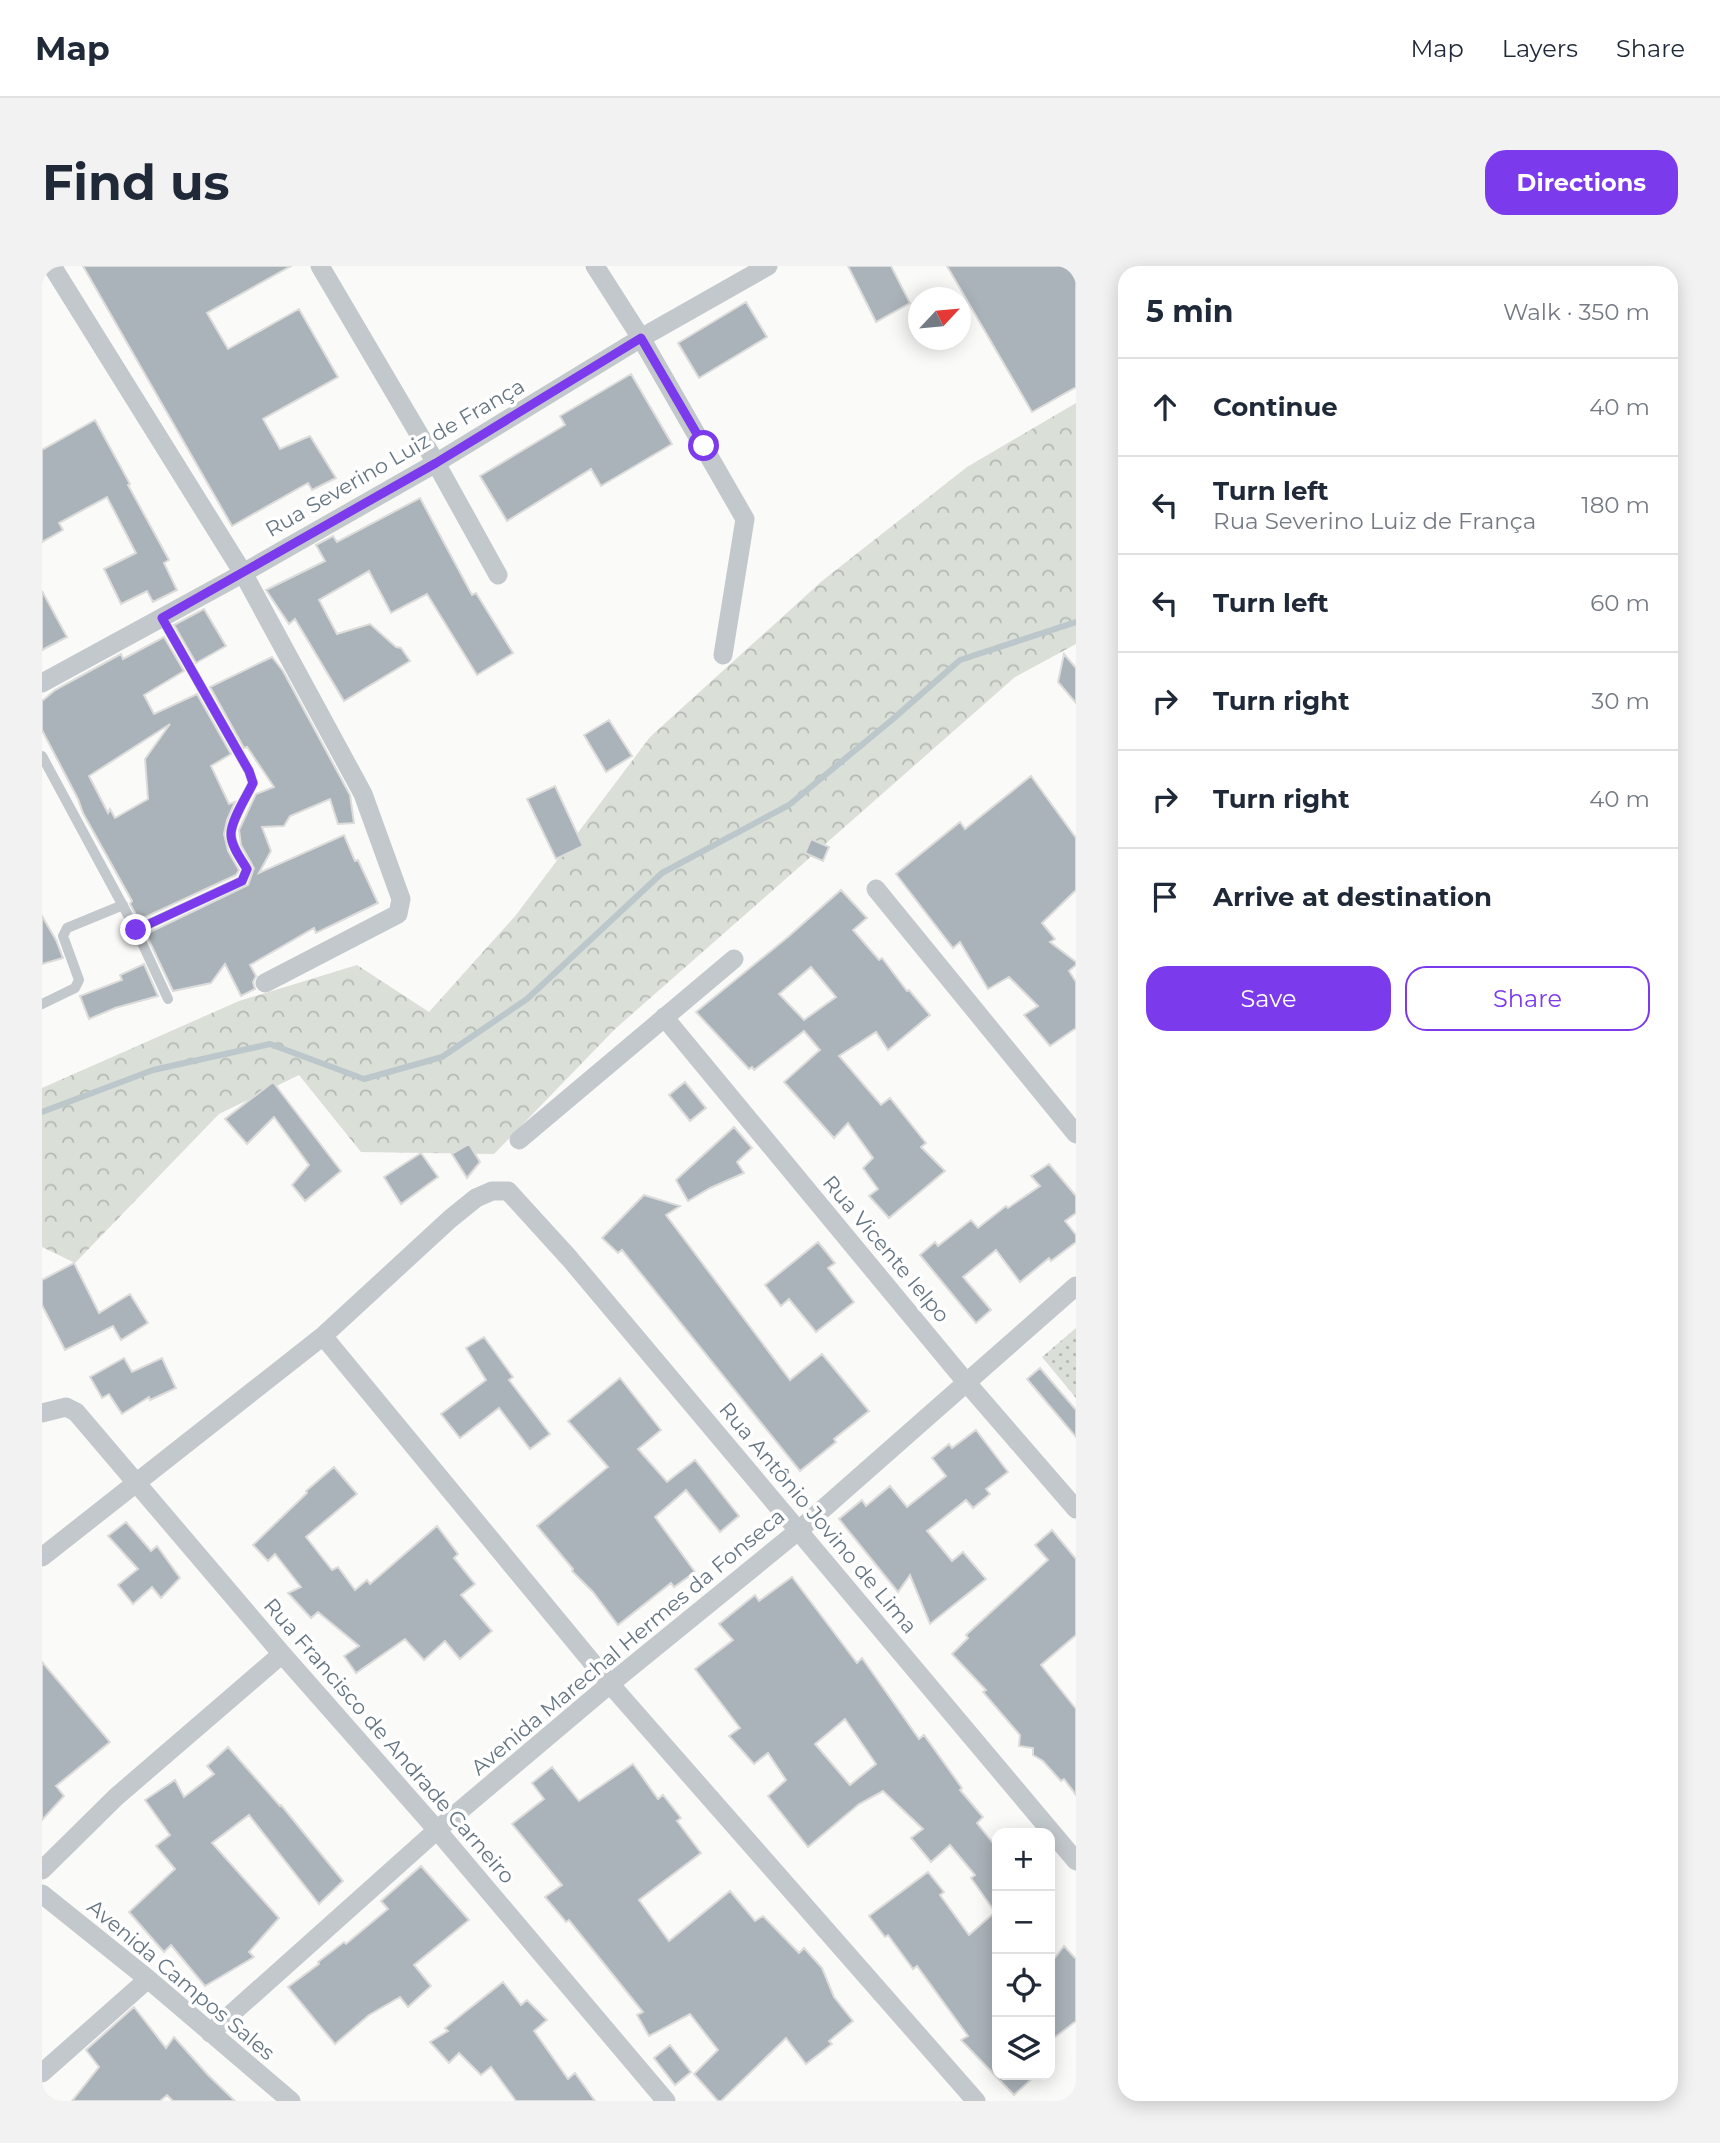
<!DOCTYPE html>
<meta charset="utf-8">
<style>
:root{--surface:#fff;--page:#f2f2f3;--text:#1f2937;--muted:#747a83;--line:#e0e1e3;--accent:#7c3aed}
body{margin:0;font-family:Montserrat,sans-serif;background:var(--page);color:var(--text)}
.controls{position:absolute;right:21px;bottom:21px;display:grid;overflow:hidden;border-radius:14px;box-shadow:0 4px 18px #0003}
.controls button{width:63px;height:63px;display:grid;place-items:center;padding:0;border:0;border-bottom:2px solid var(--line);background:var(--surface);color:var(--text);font:35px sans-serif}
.compass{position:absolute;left:866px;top:21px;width:63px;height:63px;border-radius:50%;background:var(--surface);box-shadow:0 4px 18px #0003;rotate:64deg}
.stop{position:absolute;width:21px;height:21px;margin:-16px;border:5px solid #7c3aed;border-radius:50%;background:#fff}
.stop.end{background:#7c3aed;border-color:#fff;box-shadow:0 2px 7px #0008}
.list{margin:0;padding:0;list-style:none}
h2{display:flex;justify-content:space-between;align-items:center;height:91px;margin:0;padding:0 28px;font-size:30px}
h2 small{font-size:23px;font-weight:400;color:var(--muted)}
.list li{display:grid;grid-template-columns:46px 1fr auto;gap:21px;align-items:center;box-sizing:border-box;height:98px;padding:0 28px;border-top:2px solid var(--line)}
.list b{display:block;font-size:26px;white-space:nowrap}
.list p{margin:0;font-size:23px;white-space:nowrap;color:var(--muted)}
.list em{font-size:23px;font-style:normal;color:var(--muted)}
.actions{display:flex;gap:14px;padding:21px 28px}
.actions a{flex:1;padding:16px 0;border:2px solid var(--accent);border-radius:21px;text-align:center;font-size:24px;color:var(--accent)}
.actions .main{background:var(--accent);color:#fff}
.icon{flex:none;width:38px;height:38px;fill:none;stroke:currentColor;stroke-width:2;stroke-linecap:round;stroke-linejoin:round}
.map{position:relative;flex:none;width:1034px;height:1835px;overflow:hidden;border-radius:21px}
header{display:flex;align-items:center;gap:42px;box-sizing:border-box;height:98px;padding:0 35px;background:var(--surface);border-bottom:2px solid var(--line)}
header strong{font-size:33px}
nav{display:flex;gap:38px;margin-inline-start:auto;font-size:24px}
.intro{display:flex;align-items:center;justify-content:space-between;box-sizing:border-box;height:168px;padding:0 42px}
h1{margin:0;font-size:49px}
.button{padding:18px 32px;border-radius:21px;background:var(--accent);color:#fff;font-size:24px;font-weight:700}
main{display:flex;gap:42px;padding:0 42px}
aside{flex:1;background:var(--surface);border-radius:21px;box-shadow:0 4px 18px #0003}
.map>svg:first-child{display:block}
.grass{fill:url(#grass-dots)}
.forest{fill:url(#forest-crowns)}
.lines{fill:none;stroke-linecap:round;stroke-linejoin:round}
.stream{stroke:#bbc7cb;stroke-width:6}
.building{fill:#aab3b9;stroke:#dcdcda;stroke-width:2;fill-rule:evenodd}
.service{stroke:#c3c8cc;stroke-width:10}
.minor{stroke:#c3c8cc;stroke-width:19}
.route{stroke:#7c3aed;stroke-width:9}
.labels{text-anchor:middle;stroke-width:7;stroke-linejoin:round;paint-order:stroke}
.street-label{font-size:21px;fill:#657683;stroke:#fff}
</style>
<header>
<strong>Map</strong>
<nav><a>Map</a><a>Layers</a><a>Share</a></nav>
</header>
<div class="intro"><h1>Find us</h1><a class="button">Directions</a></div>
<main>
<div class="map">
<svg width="1034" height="1835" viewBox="0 0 1034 1835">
<defs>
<pattern id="grass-dots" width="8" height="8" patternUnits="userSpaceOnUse" patternTransform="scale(1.75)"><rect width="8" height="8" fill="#dadfd7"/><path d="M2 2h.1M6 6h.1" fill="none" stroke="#b4b9b4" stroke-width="1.8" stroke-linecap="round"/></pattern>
<pattern id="forest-crowns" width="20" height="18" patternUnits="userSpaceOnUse" patternTransform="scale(1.75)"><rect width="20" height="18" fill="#dadfd7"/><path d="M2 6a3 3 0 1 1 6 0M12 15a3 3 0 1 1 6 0" fill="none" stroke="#b4b9b4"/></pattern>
</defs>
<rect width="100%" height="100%" fill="#fafaf8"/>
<path class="grass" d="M 1034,1062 L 1034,1132 L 1000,1091 Z"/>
<path class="forest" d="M 1034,137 L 1034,378 L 973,411 L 573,763 L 452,888 L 319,886 L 257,809 L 177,848 L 33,997 L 0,981 L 0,822 L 197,735 L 315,699 L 387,746 L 474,649 L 608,471 L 780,315 L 925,201 Z"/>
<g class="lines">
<path class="stream" d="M 0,846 L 111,804 L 228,778 L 322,813 L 400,791 L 485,733 L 620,607 L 747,539 L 851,453 L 918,394 L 1034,356"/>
</g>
<path class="building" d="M 41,0 L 249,0 L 165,47 L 186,83 L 257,43 L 296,111 L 221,153 L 238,183 L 268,170 L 294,212 L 270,224 L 266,217 L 190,260 Z
M 806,0 L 849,0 L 868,37 L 834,56 Z
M 905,0 L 1034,0 L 1034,121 L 990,146 Z
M 704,36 L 725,71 L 657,112 L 636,77 Z
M 589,108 L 630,178 L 559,220 L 549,203 L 465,255 L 438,210 L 523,159 L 518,150 Z
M 53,154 L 88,218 L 86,219 L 127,294 L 122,297 L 135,324 L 111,336 L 105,325 L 79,338 L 62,303 L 94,287 L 65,231 L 17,257 L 21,264 L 0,276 L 0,184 Z
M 378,232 L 430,329 L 434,327 L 471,387 L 435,409 L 385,328 L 349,347 L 327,305 L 277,334 L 295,368 L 328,358 L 354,381 L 359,382 L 368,395 L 302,435 L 253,353 L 247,358 L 224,324 L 283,295 L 274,279 L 291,270 L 295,276 Z
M 0,325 L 25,371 L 0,384 Z
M 162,343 L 184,380 L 154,397 L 132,359 Z
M 122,371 L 142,405 L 102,429 L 112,448 L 155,428 L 189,488 L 169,500 L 187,538 L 193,536 L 185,554 L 182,568 L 186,585 L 197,604 L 194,609 L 97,654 L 88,638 L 90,635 L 41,547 L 36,533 L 0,464 L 0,435 L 13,424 L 79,388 L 81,393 ZM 128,458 L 103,493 L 106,533 L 73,552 L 68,543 L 66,547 L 47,510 Z
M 1022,388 L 1034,402 L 1034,437 L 1016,416 Z
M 230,391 L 241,405 L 308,529 L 312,557 L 296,558 L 288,533 L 248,550 L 242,560 L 220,561 L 229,585 L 217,607 L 302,569 L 313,595 L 316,594 L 336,637 L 274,667 L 272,662 L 208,699 L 214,710 L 211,716 L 213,723 L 199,730 L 183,698 L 169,717 L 131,725 L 104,668 L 206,619 L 212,602 L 199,579 L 197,564 L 214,528 L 232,521 L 205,481 L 202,482 L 168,421 Z
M 567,454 L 590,490 L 564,506 L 542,469 Z
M 989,510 L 1034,572 L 1034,624 L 1000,657 L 1013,673 L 1008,676 L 1034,696 L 1034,699 L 1027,705 L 1034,716 L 1034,762 L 1008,780 L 982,749 L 996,740 L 967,711 L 946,723 L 918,676 L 911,682 L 854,608 L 918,556 L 923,563 Z
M 513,520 L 541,580 L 514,593 L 485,533 Z
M 769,573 L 787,581 L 781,595 L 763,587 Z
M 799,624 L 825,652 L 811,664 L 837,694 L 840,692 L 865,725 L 867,724 L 888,749 L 846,784 L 834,766 L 797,790 L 839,839 L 848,832 L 884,877 L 879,881 L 903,905 L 847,952 L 827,930 L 836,923 L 821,902 L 831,892 L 806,857 L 792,872 L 742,816 L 778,784 L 762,765 L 712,804 L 710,801 L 707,803 L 654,746 L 746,671 ZM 769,701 L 794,731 L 762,754 L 737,728 Z
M 0,650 L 14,674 L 21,692 L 0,698 Z
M 102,698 L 116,730 L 73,742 L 47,753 L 38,730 L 80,714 L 78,709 Z
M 231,816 L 299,905 L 263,935 L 250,919 L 267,899 L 232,851 L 205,878 L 183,853 Z
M 643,816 L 664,842 L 648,855 L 627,829 Z
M 692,861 L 710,882 L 695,896 L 702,907 L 668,922 L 646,935 L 634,914 Z
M 427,878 L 438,896 L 425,912 L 410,888 Z
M 379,887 L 396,911 L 359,938 L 342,911 Z
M 1007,898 L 1034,930 L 1034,947 L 1023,955 L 1034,969 L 1034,976 L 1009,995 L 1007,992 L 978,1016 L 954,984 L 921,1011 L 949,1044 L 934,1057 L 878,989 L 893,976 L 896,980 L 929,954 L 936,962 L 964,940 L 966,942 L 998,920 L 989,910 Z
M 602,929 L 638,940 L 624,949 L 748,1114 L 780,1088 L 827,1145 L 792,1173 L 794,1176 L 758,1205 L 580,984 L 576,987 L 560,972 Z
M 776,976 L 793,997 L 786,1002 L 812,1036 L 774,1066 L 747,1033 L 739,1040 L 723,1019 Z
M 32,997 L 57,1047 L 88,1028 L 106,1057 L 79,1074 L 71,1060 L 23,1084 L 0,1039 L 0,1014 Z
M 442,1071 L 471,1111 L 467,1114 L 508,1168 L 488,1183 L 457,1142 L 418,1172 L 399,1148 L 444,1114 L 424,1082 Z
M 82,1092 L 90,1106 L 120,1092 L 134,1122 L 108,1134 L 107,1131 L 80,1148 L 67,1128 L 60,1132 L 48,1111 Z
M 998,1102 L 1034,1144 L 1034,1171 L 985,1113 Z
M 578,1112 L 619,1164 L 596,1183 L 625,1216 L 653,1194 L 697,1250 L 678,1266 L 644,1224 L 613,1251 L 653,1306 L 632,1321 L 629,1317 L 576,1359 L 551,1326 L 530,1305 L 531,1303 L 495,1260 L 566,1201 L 526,1155 Z
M 934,1164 L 966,1206 L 944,1223 L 948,1228 L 931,1242 L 924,1234 L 885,1265 L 910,1295 L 921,1286 L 944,1313 L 888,1358 L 868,1309 L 856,1326 L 797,1253 L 820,1234 L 824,1240 L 848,1220 L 865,1241 L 904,1210 L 890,1192 L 907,1178 L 910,1182 Z
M 292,1201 L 315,1228 L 264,1271 L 290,1304 L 296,1301 L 313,1324 L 325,1314 L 328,1318 L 395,1260 L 416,1288 L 412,1292 L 433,1318 L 419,1329 L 450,1365 L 418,1393 L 403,1375 L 382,1394 L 363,1373 L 314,1407 L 302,1390 L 317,1380 L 276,1346 L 269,1352 L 246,1327 L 259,1321 L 233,1288 L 226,1295 L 211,1279 L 265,1227 L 264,1225 Z
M 84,1256 L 109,1285 L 115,1280 L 138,1312 L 119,1332 L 110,1321 L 91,1338 L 76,1319 L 96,1303 L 66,1270 Z
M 1010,1264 L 1034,1293 L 1034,1369 L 999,1399 L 1034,1443 L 1034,1529 L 1022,1513 L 1019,1515 L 1001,1495 L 991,1489 L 991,1482 L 977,1480 L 978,1469 L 941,1426 L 944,1424 L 910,1388 L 926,1372 L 924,1369 L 1006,1294 L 993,1279 Z
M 750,1311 L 815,1397 L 820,1392 L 877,1473 L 882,1469 L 920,1522 L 918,1524 L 941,1551 L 935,1557 L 955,1582 L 955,1809 L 994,1809 L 972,1829 L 919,1774 L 926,1770 L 875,1700 L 871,1703 L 846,1669 L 843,1671 L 827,1650 L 886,1606 L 902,1626 L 898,1629 L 927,1669 L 953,1646 L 929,1612 L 933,1609 L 908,1579 L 889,1596 L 869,1572 L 881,1563 L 841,1525 L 817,1538 L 766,1581 L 726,1530 L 744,1514 L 726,1487 L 712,1498 L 687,1470 L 698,1462 L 653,1403 L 691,1374 L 677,1358 L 713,1329 L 717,1335 ZM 803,1453 L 834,1498 L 808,1519 L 773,1478 Z
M 0,1396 L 68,1476 L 14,1520 L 22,1530 L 0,1554 Z
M 186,1481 L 238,1540 L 239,1539 L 301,1615 L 277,1638 L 207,1549 L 170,1577 L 237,1652 L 207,1686 L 212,1691 L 163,1720 L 129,1679 L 122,1686 L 87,1646 L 133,1603 L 114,1580 L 128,1569 L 103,1534 L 133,1514 L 142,1531 L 172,1508 L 165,1500 Z
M 591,1498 L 616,1533 L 621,1529 L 639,1552 L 635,1555 L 659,1587 L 597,1634 L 627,1675 L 688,1625 L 713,1655 L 721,1650 L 757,1687 L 762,1682 L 780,1702 L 792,1731 L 811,1755 L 787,1775 L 790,1778 L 764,1798 L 744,1772 L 679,1835 L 676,1835 L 652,1808 L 676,1784 L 648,1748 L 607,1770 L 595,1749 L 601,1746 L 527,1654 L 524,1656 L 503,1631 L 520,1619 L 470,1558 L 502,1533 L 490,1517 L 510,1501 L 537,1535 Z
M 379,1600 L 427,1654 L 372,1699 L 389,1720 L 366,1741 L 358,1731 L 327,1749 L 293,1778 L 246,1721 L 277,1698 L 276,1696 L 302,1676 L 304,1678 L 346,1643 L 339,1635 Z
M 1022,1680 L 1034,1693 L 1034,1755 L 1008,1775 L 1008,1698 Z
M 461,1716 L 479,1739 L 485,1734 L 505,1754 L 492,1765 L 526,1813 L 533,1807 L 553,1835 L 474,1835 L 449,1801 L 439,1809 L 417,1787 L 407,1797 L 388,1776 L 406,1765 L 403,1762 Z
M 92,1741 L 124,1782 L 132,1771 L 166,1809 L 193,1835 L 131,1835 L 125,1829 L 118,1835 L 30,1835 L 57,1801 L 44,1784 Z
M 628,1779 L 649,1806 L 633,1819 L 612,1792 Z"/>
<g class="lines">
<path class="service" d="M 0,490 L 94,664 L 126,733
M 94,664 L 200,615 L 205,603 C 199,593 189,580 189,568 C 189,554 205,530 211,517 L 207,505 L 120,352
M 0,738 L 33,722 L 37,714 L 21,670 L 25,662 L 81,639"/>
<path class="minor" d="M 10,0 L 201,307 L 321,528 L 359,633 L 356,648 L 223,717
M 278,0 L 394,197 L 456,309
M 553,0 L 599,72 L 703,253 L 681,389
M 0,417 L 187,315 L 394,197 L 599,72 L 726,0
M 834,623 L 1034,868
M 622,751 L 924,1116 L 1034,1243
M 477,874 L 692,693
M 281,1070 L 568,1418 L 934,1835
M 0,1147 L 24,1141 L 34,1146 L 240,1388 L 395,1564 L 624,1835
M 0,1291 L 281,1070 L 408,953 L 434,932 L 450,925 L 466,925 L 528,993 L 1034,1595
M 0,1604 L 74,1531 L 240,1388
M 0,1628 L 106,1713 L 249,1835
M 168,1767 L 395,1564 L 568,1418 L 756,1265 L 1034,1020
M 0,1807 L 106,1713"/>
</g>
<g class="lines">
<path class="route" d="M 94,664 L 200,615 L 205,603 C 199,593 189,580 189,568 C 189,554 205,530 211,517 L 207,505 L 120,352 L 394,197 L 599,72 L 662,180"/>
</g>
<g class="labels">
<g class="street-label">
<text transform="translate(353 192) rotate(-30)" y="7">Rua Severino Luiz de França</text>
<text transform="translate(844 983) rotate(50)" y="7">Rua Vicente Ielpo</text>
<text transform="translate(776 1252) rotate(50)" y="7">Rua Antônio Jovino de Lima</text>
<text transform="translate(586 1376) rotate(-40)" y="7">Avenida Marechal Hermes da Fonseca</text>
<text transform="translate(347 1475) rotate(49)" y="7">Rua Francisco de Andrade Carneiro</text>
<text transform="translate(139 1714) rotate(40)" y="7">Avenida Campos Sales</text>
</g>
</g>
</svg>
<div class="controls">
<button>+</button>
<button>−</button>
<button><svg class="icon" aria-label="locate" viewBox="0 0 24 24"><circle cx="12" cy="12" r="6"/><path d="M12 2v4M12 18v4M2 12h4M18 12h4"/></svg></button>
<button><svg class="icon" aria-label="layers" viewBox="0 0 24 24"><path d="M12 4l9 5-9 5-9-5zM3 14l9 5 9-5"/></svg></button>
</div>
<svg class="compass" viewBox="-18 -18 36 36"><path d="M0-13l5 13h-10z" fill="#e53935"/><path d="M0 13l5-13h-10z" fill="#747a83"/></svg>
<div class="stop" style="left:662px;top:180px"></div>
<div class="stop end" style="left:94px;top:664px"></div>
</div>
<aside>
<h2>5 min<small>Walk · 350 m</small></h2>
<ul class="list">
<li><svg class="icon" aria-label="ahead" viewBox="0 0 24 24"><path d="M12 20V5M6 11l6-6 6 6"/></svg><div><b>Continue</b></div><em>40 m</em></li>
<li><svg class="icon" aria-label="left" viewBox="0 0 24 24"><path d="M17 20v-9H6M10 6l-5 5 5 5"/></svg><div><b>Turn left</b><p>Rua Severino Luiz de França</p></div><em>180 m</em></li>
<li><svg class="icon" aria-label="left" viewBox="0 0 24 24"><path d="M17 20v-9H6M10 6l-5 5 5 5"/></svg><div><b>Turn left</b></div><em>60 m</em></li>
<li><svg class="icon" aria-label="right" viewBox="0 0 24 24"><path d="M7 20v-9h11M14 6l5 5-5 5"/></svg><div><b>Turn right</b></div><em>30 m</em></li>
<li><svg class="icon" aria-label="right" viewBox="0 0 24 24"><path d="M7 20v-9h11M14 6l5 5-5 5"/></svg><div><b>Turn right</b></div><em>40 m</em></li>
<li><svg class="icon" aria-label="arrive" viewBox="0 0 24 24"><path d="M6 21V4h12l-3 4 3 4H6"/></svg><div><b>Arrive at destination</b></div></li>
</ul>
<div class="actions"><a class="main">Save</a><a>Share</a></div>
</aside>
</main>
